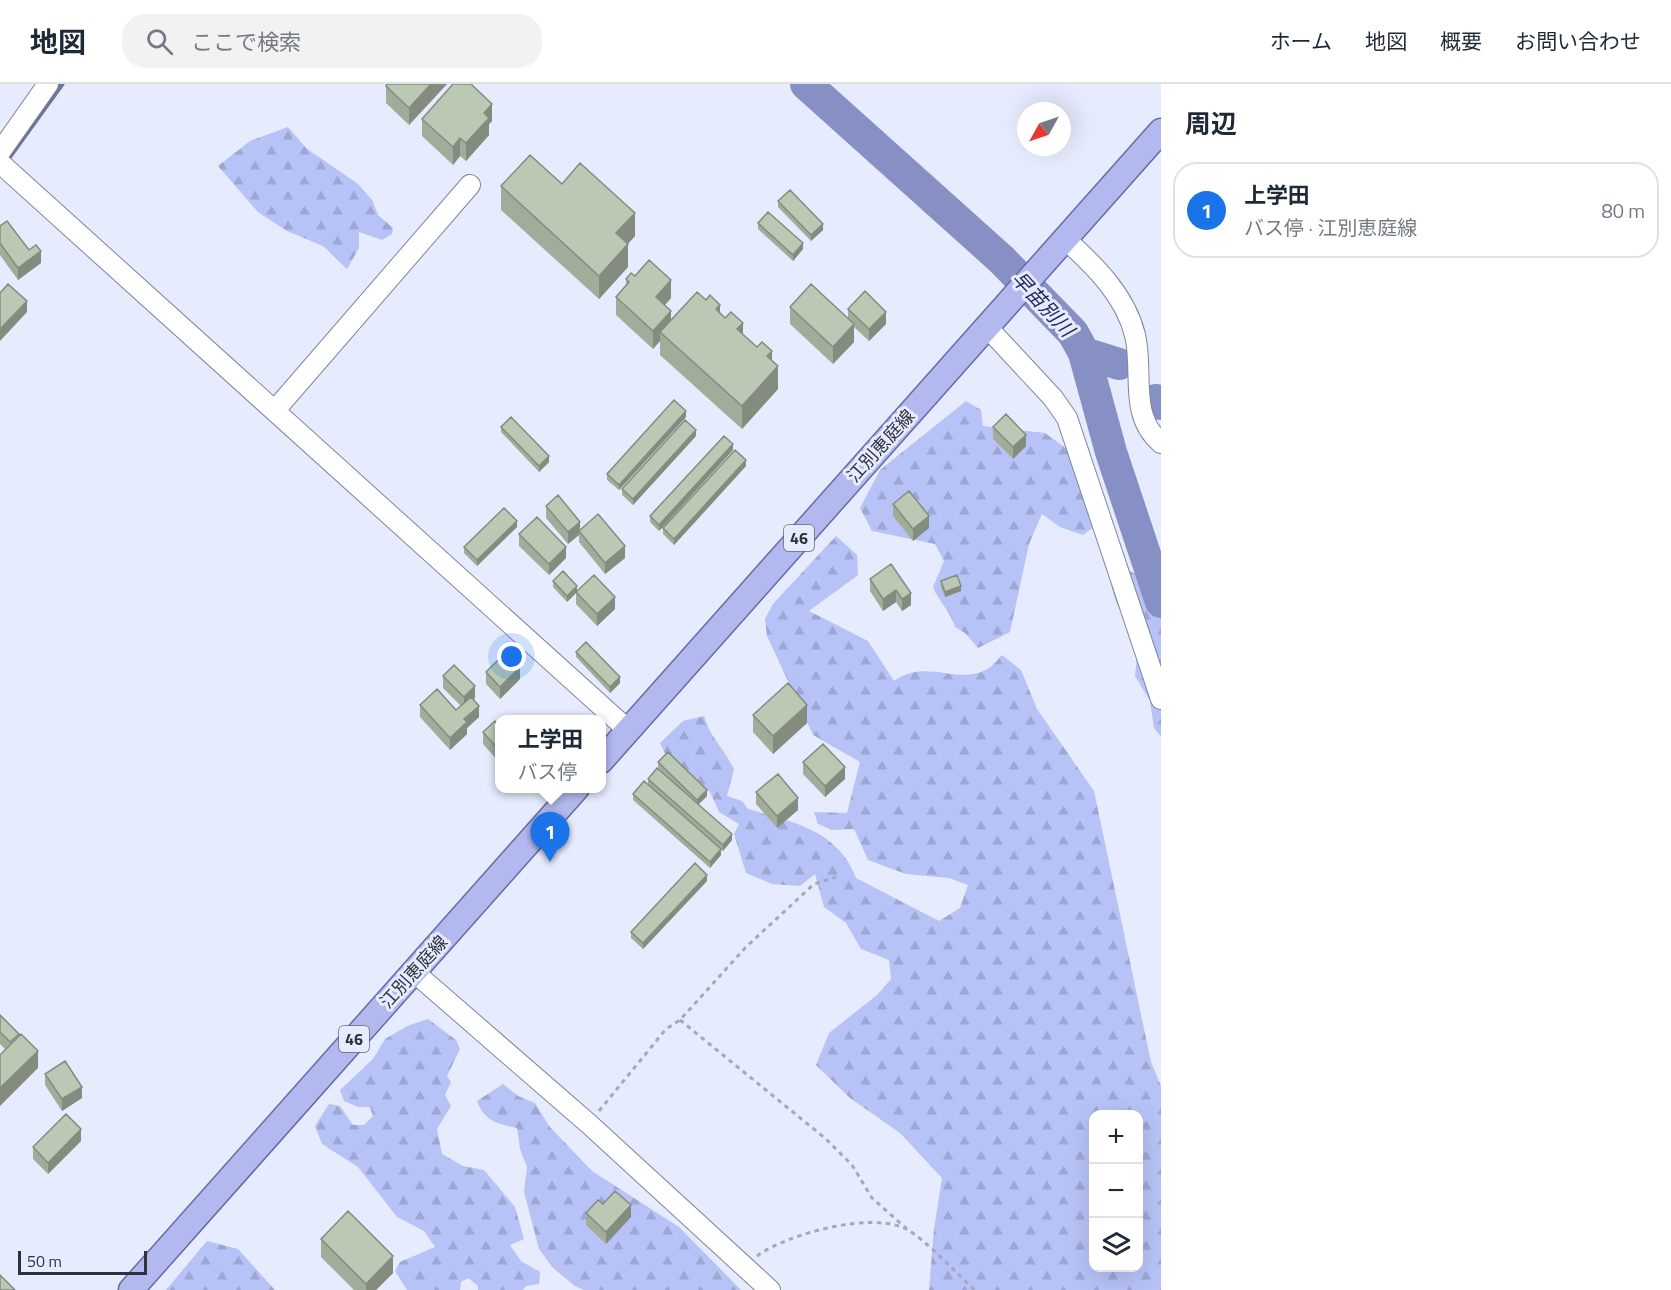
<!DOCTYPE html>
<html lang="ja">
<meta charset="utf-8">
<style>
:root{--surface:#fff;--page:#f2f2f3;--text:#1f2937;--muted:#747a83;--line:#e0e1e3;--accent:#1a73e8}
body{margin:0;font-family:"Titillium Web","Noto Sans JP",sans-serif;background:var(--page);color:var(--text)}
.controls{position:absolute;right:18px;bottom:18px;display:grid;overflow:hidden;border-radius:12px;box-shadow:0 6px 24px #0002}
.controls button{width:54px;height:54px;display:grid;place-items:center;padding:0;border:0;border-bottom:2px solid var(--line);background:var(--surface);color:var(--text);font:30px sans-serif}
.compass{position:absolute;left:1017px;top:18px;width:54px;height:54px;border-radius:50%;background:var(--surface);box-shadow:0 6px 24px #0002;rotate:230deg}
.scale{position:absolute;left:18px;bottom:15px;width:129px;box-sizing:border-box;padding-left:6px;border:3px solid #30323b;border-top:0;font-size:16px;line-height:21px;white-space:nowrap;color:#30323b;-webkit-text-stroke:4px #e6ebfd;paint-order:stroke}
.you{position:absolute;left:512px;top:573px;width:21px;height:21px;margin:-15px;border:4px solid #fff;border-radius:50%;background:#1a73e8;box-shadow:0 0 0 9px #1a73e833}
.badge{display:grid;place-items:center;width:39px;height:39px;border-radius:50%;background:var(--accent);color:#fff;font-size:20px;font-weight:700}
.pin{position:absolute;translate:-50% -50px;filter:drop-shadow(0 2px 3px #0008)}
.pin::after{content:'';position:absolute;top:32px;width:21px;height:18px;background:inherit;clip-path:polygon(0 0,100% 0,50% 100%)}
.popup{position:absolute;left:495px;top:631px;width:111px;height:78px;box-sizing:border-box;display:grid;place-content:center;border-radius:12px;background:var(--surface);filter:drop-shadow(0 2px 4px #0005);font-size:20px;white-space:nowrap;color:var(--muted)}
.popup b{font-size:22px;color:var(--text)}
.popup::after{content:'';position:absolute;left:50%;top:100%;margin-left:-12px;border:12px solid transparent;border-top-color:var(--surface)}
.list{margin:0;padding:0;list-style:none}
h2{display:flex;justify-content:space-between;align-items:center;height:78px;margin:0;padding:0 24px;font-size:26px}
h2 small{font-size:20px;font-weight:400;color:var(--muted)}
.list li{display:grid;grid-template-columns:39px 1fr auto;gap:18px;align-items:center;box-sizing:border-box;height:96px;margin:0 12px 12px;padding:0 12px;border:2px solid var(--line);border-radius:24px}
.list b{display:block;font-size:22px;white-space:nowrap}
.list p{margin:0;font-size:20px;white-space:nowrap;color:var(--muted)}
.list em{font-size:20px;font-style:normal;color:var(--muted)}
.icon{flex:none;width:33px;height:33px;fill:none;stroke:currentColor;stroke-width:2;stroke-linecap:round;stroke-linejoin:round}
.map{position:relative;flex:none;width:1161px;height:1206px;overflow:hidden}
header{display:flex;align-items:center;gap:36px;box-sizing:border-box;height:84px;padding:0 30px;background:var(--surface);border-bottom:2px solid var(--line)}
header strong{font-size:28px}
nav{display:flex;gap:33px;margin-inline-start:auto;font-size:21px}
.search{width:420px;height:54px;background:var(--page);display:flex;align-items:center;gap:15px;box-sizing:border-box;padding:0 21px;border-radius:24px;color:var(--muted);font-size:22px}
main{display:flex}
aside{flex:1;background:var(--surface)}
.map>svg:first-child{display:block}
.forest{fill:url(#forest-firs);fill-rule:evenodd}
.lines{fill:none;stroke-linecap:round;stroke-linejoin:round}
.stream{stroke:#6c749b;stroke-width:5}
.river{stroke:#8690c4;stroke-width:32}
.minor-casing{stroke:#81859a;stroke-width:22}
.major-casing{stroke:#636ca8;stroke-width:27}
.path{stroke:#a4a8b7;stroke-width:3;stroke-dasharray:4.5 4.5;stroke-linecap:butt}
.minor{stroke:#fff;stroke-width:20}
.major{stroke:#b2b9ee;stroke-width:24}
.wall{fill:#a1ac9b}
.shaded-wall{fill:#838c7e}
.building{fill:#bbc8b4;stroke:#838c7e;stroke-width:1.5}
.labels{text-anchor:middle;stroke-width:6;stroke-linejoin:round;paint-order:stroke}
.shield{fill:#e6ebfd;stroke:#676a75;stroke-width:1.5}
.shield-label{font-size:16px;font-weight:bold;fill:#30323b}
.street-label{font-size:18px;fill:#30323b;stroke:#e6ebfd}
.water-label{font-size:20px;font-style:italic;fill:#232665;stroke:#e6ebfd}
</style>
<header>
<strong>地図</strong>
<div class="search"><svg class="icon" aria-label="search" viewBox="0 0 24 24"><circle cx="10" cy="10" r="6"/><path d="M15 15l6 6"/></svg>ここで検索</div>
<nav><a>ホーム</a><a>地図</a><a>概要</a><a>お問い合わせ</a></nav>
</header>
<main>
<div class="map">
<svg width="1161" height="1206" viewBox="0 0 1161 1206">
<defs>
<pattern id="forest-firs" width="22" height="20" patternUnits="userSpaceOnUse" patternTransform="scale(1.5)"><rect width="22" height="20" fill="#b7c2f6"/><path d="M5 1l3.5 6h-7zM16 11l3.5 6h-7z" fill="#9ea7d4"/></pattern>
</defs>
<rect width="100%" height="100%" fill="#e6ebfd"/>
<path class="forest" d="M 288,43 L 306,64 L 358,100 L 372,116 L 378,131 L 393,144 L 392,150 L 382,156 L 359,148 L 359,164 L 347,185 L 323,162 L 287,147 L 258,128 L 218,82 L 250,57 Z
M 966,317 L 981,326 L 983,342 L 1045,349 L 1071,368 L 1095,442 L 1083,451 L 1060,443 L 1042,430 L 1029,460 L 1010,548 L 978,564 L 965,549 L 955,543 C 951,528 939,518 933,503 L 944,477 L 935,460 L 872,447 L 860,424 L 880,386 Z
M 836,452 L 857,471 L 858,491 L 809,527 L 868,557 L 894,597 C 927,573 958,603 989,584 C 994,581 998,575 1002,571 L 1021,586 L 1037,625 L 1094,707 L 1151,978 L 1161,1002 L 1161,1206 L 929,1206 L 934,1145 L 942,1094 L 900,1049 L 850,1014 L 816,981 L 829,949 L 877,911 L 891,895 L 889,876 L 861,865 L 846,839 L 824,823 L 815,790 L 800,802 L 772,800 L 746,789 L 734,750 L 739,740 L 719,728 L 710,708 L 672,684 L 660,659 L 683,637 L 704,632 C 709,652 725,666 734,685 L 727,712 L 742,717 L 748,725 C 793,738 838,746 856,794 L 939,837 L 960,824 L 968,801 L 949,794 L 906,790 L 868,776 L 854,745 L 832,746 L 818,740 L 814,728 L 847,729 L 860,678 L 813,651 L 767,552 L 765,535 L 773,520 ZM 1094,1030 L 1138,1030 L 1138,1184 L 1094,1184 Z
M 1121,483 L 1161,502 L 1161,653 L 1154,644 L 1150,617 L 1135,592 L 1139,552 C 1123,532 1111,517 1111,491 Z
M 428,935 L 456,956 L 460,965 L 447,992 L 451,998 L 445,1011 L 451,1022 L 437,1045 L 442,1070 L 463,1082 L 484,1086 L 515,1123 L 524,1155 L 510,1161 L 521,1177 L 540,1188 L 539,1200 L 526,1202 L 523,1206 L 478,1206 L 478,1202 L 468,1194 L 461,1198 L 460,1206 L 407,1206 L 395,1187 L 400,1178 L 435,1163 L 424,1147 L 397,1133 L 358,1083 L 322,1060 L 315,1042 L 329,1020 L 340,1022 L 353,1041 L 364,1041 L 373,1032 L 370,1023 L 358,1023 L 344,1017 L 340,1006 L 373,975 L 385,955 L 407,942 Z
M 503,1000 L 518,1012 L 535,1019 L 549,1042 L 592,1087 L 679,1143 L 741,1206 L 584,1206 L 575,1202 L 553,1184 L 539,1165 L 524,1108 L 527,1083 L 520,1065 L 517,1044 C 498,1040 484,1037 477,1017 Z
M 207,1157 L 238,1165 L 275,1206 L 166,1206 Z"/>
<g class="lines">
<path class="stream" d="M 5,79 L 62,0"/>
<path class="river" d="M 806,0 L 1002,176 L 1073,249 L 1084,269 L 1111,368 L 1161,518
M 1084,269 L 1119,280
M 1156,316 L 1161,320"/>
<defs>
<path id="minor" d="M 0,68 L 48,0
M 0,79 L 628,646
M 1065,155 C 1094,181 1125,211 1135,251 C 1144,288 1128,331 1161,359
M 987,243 L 1053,314 L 1067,334 L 1161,615
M 276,325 L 470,101
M 414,888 L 589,1040 L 770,1206"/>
<path id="major" d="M 601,677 L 1161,47
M 131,1206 L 577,704"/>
</defs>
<use href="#minor" class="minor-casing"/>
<use href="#major" class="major-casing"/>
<path class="path" d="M 680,936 L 826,1055 L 852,1081 L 872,1114 L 907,1145
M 599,1027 L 666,945 L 680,936 L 746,863 L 814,800 L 836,793
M 757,1172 C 787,1150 871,1127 906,1145 C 924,1154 958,1191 975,1206"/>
<use href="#minor" class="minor"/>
<use href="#major" class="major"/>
</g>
<path class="wall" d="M 387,0 L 447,0 L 409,41 L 386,19 L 386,2 Z
M 422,35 L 492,37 L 489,40 L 489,51 L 466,77 L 460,72 L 453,81 L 422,52 Z
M 562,100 L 635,152 L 628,160 L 628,183 L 599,215 L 501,126 L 501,102 Z
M 778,117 L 823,146 L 811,157 L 778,123 Z
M 758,139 L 803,165 L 793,177 L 758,145 Z
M 0,142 L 29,166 L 41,179 L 18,196 L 0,171 Z
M 635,192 L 671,214 L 665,221 L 671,236 L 720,229 L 772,277 L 778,305 L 742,345 L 660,271 L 660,257 L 653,265 L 616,231 L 616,213 L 626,202 L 626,195 Z
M 790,223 L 848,234 L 848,225 L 886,240 L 869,257 L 854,243 L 854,258 L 833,280 L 790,240 Z
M 686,333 L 619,406 L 607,396 L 607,390 Z
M 501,343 L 549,378 L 539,388 L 501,348 Z
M 993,343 L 1026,362 L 1013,375 L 993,355 Z
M 696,352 L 633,421 L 622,411 L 622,405 Z
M 733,366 L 659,447 L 650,438 L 650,432 Z
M 746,382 L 674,461 L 663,450 L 663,444 Z
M 893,420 L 929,444 L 913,457 L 893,432 Z
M 546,422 L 580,445 L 625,474 L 605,490 L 579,458 L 579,451 L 568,460 L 546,434 Z
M 517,443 L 477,482 L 464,469 L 464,463 Z
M 519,450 L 566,474 L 549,491 L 519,462 Z
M 891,480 L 911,521 L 902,527 L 896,518 L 883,527 L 870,507 L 870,495 Z
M 553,497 L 577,507 L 615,525 L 597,542 L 576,520 L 576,509 L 567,518 L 553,503 Z
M 941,497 L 961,507 L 945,513 L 941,503 Z
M 576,568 L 620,599 L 610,609 L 576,573 Z
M 486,588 L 520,595 L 500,615 L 486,600 Z
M 443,592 L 475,614 L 474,615 L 479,633 L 467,644 L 467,650 L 450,666 L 420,633 L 420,621 L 456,626 L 461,622 L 443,604 Z
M 753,631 L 807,639 L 773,670 L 753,648 Z
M 499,642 L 499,678 L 483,660 L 483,648 Z
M 658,678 L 707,712 L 698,720 L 732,756 L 723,767 L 721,766 L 721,771 L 710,784 L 633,716 L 633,710 L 648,700 L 648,695 L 675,700 L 658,684 Z
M 803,678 L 845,695 L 825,713 L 803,690 Z
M 756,708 L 798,726 L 777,744 L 756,720 Z
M 707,797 L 643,865 L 631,854 L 631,848 Z
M 0,931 L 19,952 L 38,984 L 5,965 L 0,960 Z
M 45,990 L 82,1014 L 62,1027 L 45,1001 Z
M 81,1057 L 48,1090 L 33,1075 L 33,1063 Z
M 603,1120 L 631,1133 L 606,1160 L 586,1141 L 586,1129 Z
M 321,1155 L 393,1189 L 376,1206 L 354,1206 L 321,1173 Z"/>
<path class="shaded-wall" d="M 431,0 L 447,0 L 409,41 L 409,24 Z
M 492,20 L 492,37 L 489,40 L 489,51 L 466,77 L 466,59 L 484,29 Z
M 460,54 L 460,72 L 453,81 L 453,63 Z
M 635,129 L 635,152 L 616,172 L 616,149 Z
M 823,140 L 823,146 L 811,157 L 811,151 Z
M 803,159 L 803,165 L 793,177 L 793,171 Z
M 628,160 L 628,183 L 599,215 L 599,192 Z
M 41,167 L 41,179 L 18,196 L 18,184 Z
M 671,196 L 671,214 L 656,231 L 656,213 Z
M 27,217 L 27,228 L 0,257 L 0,245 Z
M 720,221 L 720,244 L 716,225 Z
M 671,227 L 671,245 L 660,248 L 660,257 L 653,265 L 653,247 Z
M 886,228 L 886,240 L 869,257 L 869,245 Z
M 743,239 L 743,262 L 737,245 Z
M 854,240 L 854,258 L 833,280 L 833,263 Z
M 772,267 L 772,289 L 778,282 L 778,305 L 742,345 L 742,322 L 767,272 Z
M 686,327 L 686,333 L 619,406 L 619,401 Z
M 696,346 L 696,352 L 633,421 L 633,415 Z
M 1026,351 L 1026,362 L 1013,375 L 1013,363 Z
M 733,360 L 733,366 L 659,447 L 659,441 Z
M 549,372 L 549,378 L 539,388 L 539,382 Z
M 746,376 L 746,382 L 674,461 L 674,455 Z
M 929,432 L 929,444 L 913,457 L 913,445 Z
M 517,437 L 517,443 L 477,482 L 477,476 Z
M 580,438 L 580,449 L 579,447 L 579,451 L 568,460 L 568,448 Z
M 625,462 L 625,474 L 605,490 L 605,479 Z
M 566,463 L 566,474 L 549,491 L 549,480 Z
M 577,502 L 577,508 L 567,518 L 567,512 Z
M 961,502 L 961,507 L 945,513 L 945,508 Z
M 896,506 L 896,518 L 883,527 L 883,515 Z
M 911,509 L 911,521 L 902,527 L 902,515 Z
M 615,513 L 615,525 L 597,542 L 597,530 Z
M 520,583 L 520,595 L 500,615 L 500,603 Z
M 620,593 L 620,599 L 610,609 L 610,603 Z
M 475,602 L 475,614 L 464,625 L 464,613 Z
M 807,621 L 807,639 L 773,670 L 773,652 Z
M 479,622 L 479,633 L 467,644 L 467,650 L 450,666 L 450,654 L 464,635 Z
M 845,683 L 845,695 L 825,713 L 825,702 Z
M 707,706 L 707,712 L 697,722 L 697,716 Z
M 798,714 L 798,726 L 777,744 L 777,732 Z
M 732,750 L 732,756 L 723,767 L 723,761 Z
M 721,765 L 721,771 L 710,784 L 710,778 Z
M 707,791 L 707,797 L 643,865 L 643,859 Z
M 38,967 L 38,984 L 0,1022 L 0,1004 Z
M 82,1003 L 82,1014 L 62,1027 L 62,1015 Z
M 81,1045 L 81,1057 L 48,1090 L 48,1079 Z
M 631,1121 L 631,1133 L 606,1160 L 606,1148 Z
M 393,1172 L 393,1189 L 376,1206 L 366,1206 L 366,1200 Z"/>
<path class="building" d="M 387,0 L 431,0 L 409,24 L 386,2 Z
M 453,0 L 471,0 L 492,20 L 484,29 L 489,34 L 466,59 L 460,54 L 453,63 L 422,35 Z
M 530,71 L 562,100 L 580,79 L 635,129 L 616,149 L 628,160 L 599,192 L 501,102 Z
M 790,106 L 823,140 L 811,151 L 778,117 Z
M 768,128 L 803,159 L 793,171 L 758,139 Z
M 7,137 L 29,166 L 36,161 L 41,167 L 18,184 L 0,159 L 0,142 Z
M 649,176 L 671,196 L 656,213 L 671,227 L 653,247 L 616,213 L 629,198 L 626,195 L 631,189 L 635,192 Z
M 8,200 L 27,217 L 0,245 L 0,209 Z
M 811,200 L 854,240 L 833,263 L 790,223 Z
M 865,207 L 886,228 L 869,245 L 848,225 Z
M 697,208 L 706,216 L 710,211 L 720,221 L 716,225 L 725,234 L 731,228 L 743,239 L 737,245 L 757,263 L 762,258 L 772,267 L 767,272 L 778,282 L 742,322 L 660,248 Z
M 674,316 L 686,327 L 619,401 L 607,390 Z
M 1006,330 L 1026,351 L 1013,363 L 993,343 Z
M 511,333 L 549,372 L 539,382 L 501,343 Z
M 685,336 L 696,346 L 633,415 L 622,405 Z
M 724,352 L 733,360 L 659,441 L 650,432 Z
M 735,366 L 746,376 L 674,455 L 663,444 Z
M 909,407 L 929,432 L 913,445 L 893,420 Z
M 558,411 L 580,438 L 568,448 L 546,422 Z
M 504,424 L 517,437 L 477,476 L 464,463 Z
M 598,430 L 625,462 L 605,479 L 579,447 Z
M 537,433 L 566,463 L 549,480 L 519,450 Z
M 891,480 L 911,509 L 902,515 L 896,506 L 883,515 L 870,495 Z
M 563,487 L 577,502 L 567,512 L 553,497 Z
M 594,491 L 615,513 L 597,530 L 576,508 Z
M 957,491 L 961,502 L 945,508 L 941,497 Z
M 586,558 L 620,593 L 610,603 L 576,568 Z
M 506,568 L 520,583 L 500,603 L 486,588 Z
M 454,581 L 475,602 L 464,613 L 443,592 Z
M 788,599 L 807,621 L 773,652 L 753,631 Z
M 437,605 L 456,626 L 471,613 L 479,622 L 464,635 L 467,638 L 450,654 L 420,621 Z
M 495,637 L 499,642 L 499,666 L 483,648 Z
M 823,660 L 845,683 L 825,702 L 803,678 Z
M 668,668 L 707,706 L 697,716 L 658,678 Z
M 657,684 L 732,750 L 723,761 L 648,695 Z
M 778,690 L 798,714 L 777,732 L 756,708 Z
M 644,697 L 721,765 L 710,778 L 633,710 Z
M 695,779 L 707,791 L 643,859 L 631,848 Z
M 0,931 L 19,950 L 10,958 L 0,948 Z
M 21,950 L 38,967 L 0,1004 L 0,971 Z
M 65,977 L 82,1003 L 62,1015 L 45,990 Z
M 66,1030 L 81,1045 L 48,1079 L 33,1063 Z
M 615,1107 L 631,1121 L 606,1148 L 586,1129 L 598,1116 L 603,1120 Z
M 348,1127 L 393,1172 L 366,1200 L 321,1155 Z
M 0,1191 L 15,1206 L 0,1206 Z"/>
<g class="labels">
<g class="shield">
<rect x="784" y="441" width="30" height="26" rx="4.5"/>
<rect x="339" y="942" width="30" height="26" rx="4.5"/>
</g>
<g class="shield-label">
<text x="799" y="460">46</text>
<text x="354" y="961">46</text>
</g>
<g class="street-label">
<text transform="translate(881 362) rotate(-48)" y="6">江別恵庭線</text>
<text transform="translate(414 888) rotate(-48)" y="6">江別恵庭線</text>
</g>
<g class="water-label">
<text transform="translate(1043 220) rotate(47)" y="7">早苗別川</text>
</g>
</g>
</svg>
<div class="controls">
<button>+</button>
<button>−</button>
<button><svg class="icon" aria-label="layers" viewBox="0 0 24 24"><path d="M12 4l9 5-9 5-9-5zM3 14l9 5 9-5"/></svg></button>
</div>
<svg class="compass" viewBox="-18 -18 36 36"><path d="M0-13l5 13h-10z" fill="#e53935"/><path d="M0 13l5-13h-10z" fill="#747a83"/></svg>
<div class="scale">50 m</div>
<div class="you"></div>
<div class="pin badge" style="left:550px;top:778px">1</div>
<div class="popup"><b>上学田</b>バス停</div>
</div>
<aside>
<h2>周辺<small></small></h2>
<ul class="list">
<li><span class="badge">1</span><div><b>上学田</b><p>バス停 · 江別恵庭線</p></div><em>80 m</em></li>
</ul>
</aside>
</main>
